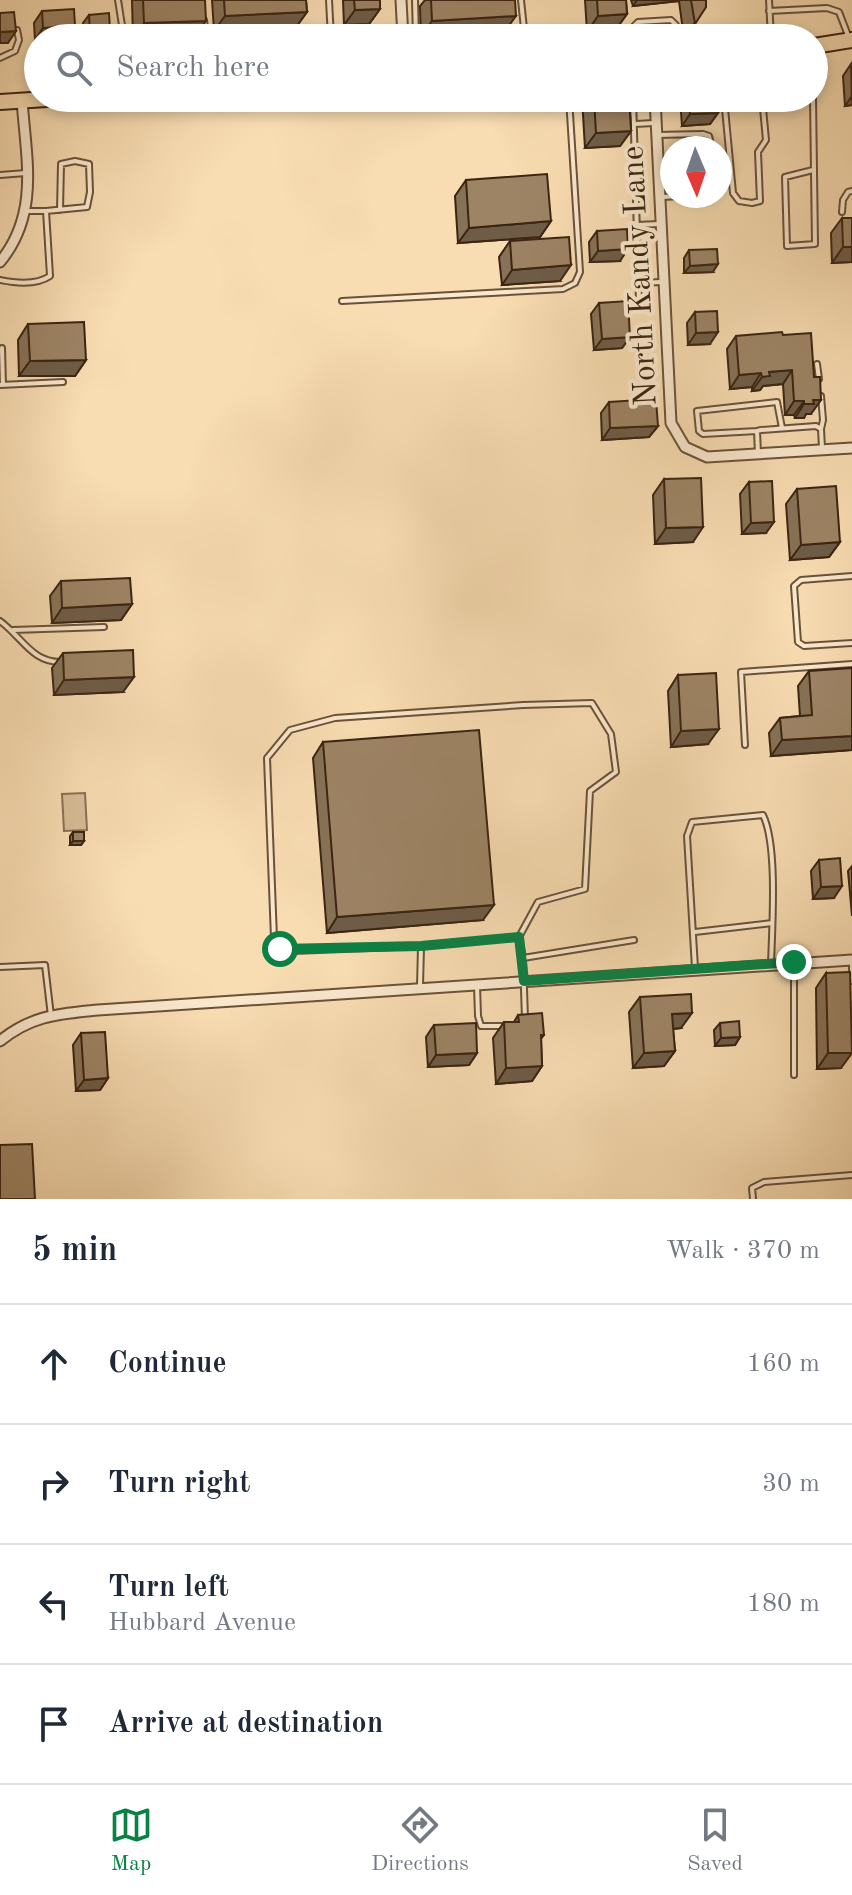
<!DOCTYPE html>
<meta charset="utf-8">
<style>
:root{--surface:#fff;--page:#f2f2f3;--text:#1f2937;--muted:#747a83;--line:#e0e1e3;--accent:#0b8043}
body{margin:0;font-family:"Old Standard TT",serif;background:var(--page);color:var(--text)}
.compass{position:absolute;left:660px;top:136px;width:72px;height:72px;border-radius:50%;background:var(--surface);box-shadow:0 4px 12px #0003;rotate:178deg}
.stop{position:absolute;width:24px;height:24px;margin:-18px;border:6px solid #0b8043;border-radius:50%;background:#fff}
.stop.end{background:#0b8043;border-color:#fff;box-shadow:0 2px 8px #0008}
.list{margin:0;padding:0;list-style:none}
h2{display:flex;justify-content:space-between;align-items:center;height:104px;margin:0;padding:0 32px;font-size:34px}
h2 small{font-size:26px;font-weight:400;color:var(--muted)}
.list li{display:grid;grid-template-columns:52px 1fr auto;gap:24px;align-items:center;box-sizing:border-box;height:120px;padding:0 32px;border-top:2px solid var(--line)}
.list b{display:block;font-size:30px;white-space:nowrap}
.list p{margin:0;font-size:26px;white-space:nowrap;color:var(--muted)}
.list em{font-size:26px;font-style:normal;color:var(--muted)}
.icon{flex:none;width:44px;height:44px;fill:none;stroke:currentColor;stroke-width:2;stroke-linecap:round;stroke-linejoin:round}
.map{position:relative;flex:none;width:852px;height:1199px;overflow:hidden}
.search{position:absolute;background:var(--surface);box-shadow:0 4px 12px #0003;left:24px;right:24px;top:24px;height:88px;display:flex;align-items:center;gap:20px;box-sizing:border-box;padding:0 28px;border-radius:44px;color:var(--muted);font-size:30px}
.sheet{height:584px;background:var(--surface)}
nav{display:flex;justify-content:space-around;align-items:center;box-sizing:border-box;height:112px;border-top:2px solid var(--line);background:var(--surface);font-size:22px;color:var(--muted)}
nav a{display:grid;justify-items:center;gap:4px}
nav .on{color:var(--accent)}
.map>svg:first-child{display:block}
.garden{fill:#d8bd97;stroke:#8a7054;stroke-width:2}
.lines{fill:none;stroke-linecap:round;stroke-linejoin:round}
.service-casing{stroke:#6a5239;stroke-width:8}
.minor-casing{stroke:#6a5239;stroke-width:13}
.primary-casing{stroke:#3b2411;stroke-width:18}
.service{stroke:#fae8cd;stroke-width:4}
.minor{stroke:#fae8cd;stroke-width:9}
.primary{stroke:#f8dcb2;stroke-width:14}
.wall{fill:#877257;stroke:#3b2411;stroke-width:2}
.shaded-wall{fill:#6e5c47;stroke:#3b2411;stroke-width:2}
.building{fill:#9d8465;stroke:#3b2411;stroke-width:2}
.route{stroke:#0b8043;stroke-width:10}
.labels{text-anchor:middle;stroke-width:8;stroke-linejoin:round;paint-order:stroke}
.street-label{font-size:32px;fill:#3b2411;stroke:#fae8cd}
</style>
<div class="map">
<svg width="852" height="1199" viewBox="0 0 852 1199">
<rect width="100%" height="100%" fill="#f8dcb2"/>
<filter id="stains"><feTurbulence type="fractalNoise" baseFrequency=".0025" numOctaves="4"/><feColorMatrix values="0 0 0 0 .2 0 0 0 0 .09 0 0 0 0 .02 0 0 0 .5 -.17"/></filter>
<radialGradient id="worn" r=".72"><stop offset=".6" stop-color="#630" stop-opacity="0"/><stop offset="1" stop-color="#630" stop-opacity=".3"/></radialGradient>
<path class="garden" d="M 85,793 L 87,830 L 64,831 L 62,794 Z"/>
<g class="lines">
<defs>
<path id="service" d="M 118,0 L 124,38
M 329,0 L 331,38
M 415,0 L 416,38
M 521,0 L 525,38
M 769,0 L 771,38
M 769,11 L 827,8 L 839,12 L 849,38
M 204,20 L 206,38
M 315,38 L 400,33
M 633,38 L 634,26 L 638,22 L 671,20 L 676,25 L 679,38
M 0,58 L 15,51 L 19,40 L 17,30
M 633,98 L 639,302
M 724,98 L 733,193 L 739,201 L 752,203 L 760,201 L 758,152 L 766,140 L 762,98
M 813,98 L 815,244 L 787,246 L 785,177 L 813,170
M 635,124 L 654,123
M 657,135 L 703,134 L 709,136 L 712,148
M 658,166 L 672,165
M 0,175 L 26,173
M 662,197 L 682,196
M 46,211 L 87,207 L 90,192 L 89,164 L 75,161 L 61,164 L 60,210
M 842,212 L 843,200 L 848,192 L 852,191
M 637,225 L 659,224
M 0,280 C 15,283 37,285 50,276 L 46,211 L 26,211
M 639,283 L 661,282
M 342,301 L 563,289 L 575,283 L 580,272 L 569,98
M 2,348 L 3,385
M 817,364 L 819,379
M 0,385 L 63,382
M 821,429 L 823,420 L 821,396
M 757,431 L 703,434 L 699,431 L 697,411 L 777,402 L 782,428
M 758,454 L 757,431 L 761,430 L 816,426 L 821,429 L 822,448
M 852,576 L 801,580 L 794,586 L 798,642 L 804,646 L 852,643
M 0,621 C 22,637 32,663 62,662
M 13,630 L 104,627
M 745,745 L 741,672 L 852,664
M 695,932 L 772,923
M 519,937 L 421,946 L 293,951 L 280,949 L 274,938 L 267,758 L 290,730 L 335,718 L 523,705 L 592,703 L 611,734 L 616,772 L 590,791 L 585,889 L 538,902 L 519,937 L 523,958 L 525,1019
M 523,958 L 634,940
M 852,962 L 852,981
M 794,965 L 794,1075
M 0,967 L 45,965 L 51,1016
M 695,968 L 687,836 L 692,822 L 763,815 C 778,846 772,928 771,965
M 477,985 L 478,1016 L 481,1026 L 506,1026
M 420,986 L 421,947
M 753,1199 L 752,1188 L 764,1182 L 852,1175"/>
<path id="minor" d="M 401,0 L 403,38
M 655,98 L 671,423 L 685,447 L 707,457 L 852,448
M 0,262 C 40,213 26,159 22,100
M 0,1041 C 32,1015 59,1014 98,1010 L 852,960"/>
<path id="primary" d="M 814,46 L 852,40
M 0,102 L 62,98"/>
</defs>
<use href="#service" class="service-casing"/>
<use href="#minor" class="minor-casing"/>
<use href="#primary" class="primary-casing"/>
<use href="#service" class="service"/>
<use href="#minor" class="minor"/>
<use href="#primary" class="primary"/>
</g>
<path class="wall" d="M 132,0 L 205,0 L 195,36 L 153,38 L 133,38 Z
M 212,0 L 306,0 L 307,12 L 296,27 L 214,31 Z
M 343,0 L 380,0 L 380,9 L 369,24 L 344,25 Z
M 425,0 L 515,0 L 505,31 L 421,37 L 420,6 Z
M 585,0 L 626,0 L 627,14 L 616,29 L 587,32 Z
M 631,0 L 706,0 L 706,7 L 684,38 L 679,1 L 633,6 Z
M 42,11 L 75,26 L 67,38 L 35,40 L 34,23 Z
M 89,15 L 105,38 L 84,38 L 83,23 Z
M 851,64 L 852,105 L 845,106 L 843,76 Z
M 582,98 L 629,98 L 631,131 L 620,146 L 585,148 Z
M 680,98 L 717,98 L 718,113 L 710,124 L 682,126 Z
M 466,180 L 551,221 L 540,237 L 458,243 L 455,196 Z
M 842,218 L 852,262 L 832,263 L 831,233 Z
M 597,231 L 620,261 L 590,262 L 589,242 Z
M 510,241 L 560,281 L 502,285 L 499,257 Z
M 689,250 L 713,272 L 684,273 L 684,258 Z
M 599,303 L 630,337 L 622,348 L 594,350 L 591,314 Z
M 695,312 L 710,344 L 688,345 L 687,323 Z
M 28,324 L 86,360 L 75,376 L 19,376 L 18,340 Z
M 783,335 L 811,414 L 806,414 L 804,418 L 795,418 L 794,415 L 785,415 L 783,384 L 763,386 L 760,390 L 752,391 L 752,387 L 730,389 L 727,349 L 736,336 Z
M 609,402 L 658,426 L 649,437 L 602,440 L 601,413 Z
M 664,479 L 693,542 L 655,544 L 653,495 Z
M 749,482 L 766,533 L 742,534 L 740,494 Z
M 797,489 L 840,542 L 829,557 L 790,560 L 786,504 Z
M 61,581 L 132,604 L 121,620 L 52,623 L 50,596 Z
M 63,653 L 123,692 L 54,695 L 52,668 Z
M 852,668 L 852,750 L 771,756 L 769,733 L 780,718 L 800,716 L 798,686 L 809,671 Z
M 678,675 L 708,744 L 671,747 L 668,691 Z
M 323,742 L 483,920 L 327,933 L 313,758 Z
M 73,832 L 84,841 L 81,845 L 70,845 L 70,836 Z
M 819,860 L 834,898 L 813,899 L 811,871 Z
M 852,866 L 852,916 L 848,871 Z
M 826,973 L 841,1068 L 817,1069 L 816,988 Z
M 640,997 L 681,1028 L 673,1029 L 675,1051 L 664,1066 L 633,1068 L 629,1012 Z
M 518,1015 L 544,1035 L 541,1039 L 542,1066 L 532,1081 L 496,1084 L 493,1038 L 504,1022 L 514,1022 Z
M 720,1023 L 740,1037 L 735,1045 L 715,1046 L 714,1030 Z
M 434,1025 L 477,1053 L 469,1065 L 428,1067 L 426,1037 Z
M 81,1033 L 108,1078 L 100,1090 L 76,1091 L 73,1045 Z"/>
<path class="shaded-wall" d="M 637,0 L 680,0 L 679,1 L 633,6 Z
M 380,9 L 369,24 L 344,25 L 355,10 Z
M 307,12 L 296,27 L 214,31 L 225,16 Z
M 627,14 L 616,29 L 587,32 L 598,16 Z
M 516,16 L 505,31 L 421,37 L 432,21 Z
M 206,21 L 195,36 L 134,38 L 144,23 Z
M 75,26 L 67,38 L 38,38 L 38,40 L 35,40 L 43,28 Z
M 110,30 L 105,38 L 86,38 L 90,32 Z
M 16,31 L 8,43 L 0,43 L 0,32 Z
M 852,96 L 852,105 L 845,106 Z
M 718,113 L 710,124 L 682,126 L 690,114 Z
M 631,131 L 620,146 L 585,148 L 596,133 Z
M 551,221 L 540,237 L 458,243 L 469,228 Z
M 843,247 L 852,247 L 852,262 L 832,263 Z
M 628,249 L 620,261 L 590,262 L 598,251 Z
M 718,264 L 713,272 L 684,273 L 690,266 Z
M 571,265 L 560,281 L 502,285 L 512,270 Z
M 718,332 L 710,344 L 688,345 L 696,333 Z
M 630,337 L 622,348 L 594,350 L 602,339 Z
M 86,360 L 75,376 L 19,376 L 30,361 Z
M 792,370 L 783,384 L 763,386 L 760,390 L 752,391 L 762,377 L 769,372 Z
M 761,373 L 752,387 L 730,389 L 739,375 Z
M 813,400 L 821,400 L 811,414 L 806,414 L 804,418 L 795,418 L 804,404 Z
M 794,401 L 804,401 L 794,415 L 785,415 Z
M 658,426 L 649,437 L 602,440 L 610,428 Z
M 774,522 L 766,533 L 742,534 L 751,523 Z
M 703,527 L 693,542 L 655,544 L 666,528 Z
M 840,542 L 829,557 L 790,560 L 801,545 Z
M 132,604 L 121,620 L 52,623 L 62,608 Z
M 134,677 L 123,692 L 54,695 L 64,680 Z
M 719,729 L 708,744 L 671,747 L 681,731 Z
M 852,736 L 852,750 L 771,756 L 782,740 Z
M 73,841 L 84,841 L 81,845 L 70,845 Z
M 842,886 L 834,898 L 813,899 L 821,887 Z
M 494,905 L 483,920 L 327,933 L 337,917 Z
M 692,1013 L 681,1028 L 662,1030 L 672,1014 Z
M 740,1037 L 735,1045 L 715,1046 L 721,1038 Z
M 675,1051 L 664,1066 L 633,1068 L 644,1053 Z
M 477,1053 L 469,1065 L 428,1067 L 436,1055 Z
M 828,1053 L 852,1053 L 841,1068 L 817,1069 Z
M 542,1066 L 532,1081 L 496,1084 L 506,1068 Z
M 108,1078 L 100,1090 L 76,1091 L 84,1080 Z"/>
<path class="building" d="M 143,0 L 205,0 L 206,21 L 144,23 Z
M 224,0 L 306,0 L 307,12 L 225,16 Z
M 354,0 L 380,0 L 380,9 L 355,10 Z
M 431,0 L 515,0 L 516,16 L 432,21 Z
M 597,0 L 626,0 L 627,14 L 598,16 Z
M 691,0 L 706,0 L 706,7 L 695,24 Z
M 74,9 L 75,26 L 43,28 L 42,11 Z
M 14,12 L 16,31 L 0,32 L 0,13 Z
M 109,13 L 110,30 L 90,32 L 89,15 Z
M 594,98 L 629,98 L 631,131 L 596,133 Z
M 689,98 L 717,98 L 718,113 L 690,114 Z
M 547,174 L 551,221 L 469,228 L 466,180 Z
M 842,218 L 852,218 L 852,247 L 843,247 Z
M 627,229 L 628,249 L 598,251 L 597,231 Z
M 569,237 L 571,265 L 512,270 L 510,241 Z
M 717,249 L 718,264 L 690,266 L 689,250 Z
M 628,301 L 630,337 L 602,339 L 599,303 Z
M 717,311 L 718,332 L 696,333 L 695,312 Z
M 84,322 L 86,360 L 30,361 L 28,324 Z
M 782,332 L 783,335 L 811,333 L 814,377 L 820,377 L 821,400 L 813,400 L 814,404 L 804,404 L 804,401 L 794,401 L 792,370 L 769,372 L 770,376 L 762,377 L 761,373 L 739,375 L 736,336 Z
M 656,399 L 658,426 L 610,428 L 609,402 Z
M 701,478 L 703,527 L 666,528 L 664,479 Z
M 772,481 L 774,522 L 751,523 L 749,482 Z
M 836,486 L 840,542 L 801,545 L 797,489 Z
M 130,578 L 132,604 L 62,608 L 61,581 Z
M 133,650 L 134,677 L 64,680 L 63,653 Z
M 852,668 L 852,736 L 782,740 L 780,718 L 812,715 L 809,671 Z
M 716,673 L 719,729 L 681,731 L 678,675 Z
M 479,730 L 494,905 L 337,917 L 323,742 Z
M 73,832 L 84,832 L 84,841 L 73,841 Z
M 840,858 L 842,886 L 821,887 L 819,860 Z
M 850,972 L 852,1053 L 828,1053 L 826,973 Z
M 691,994 L 692,1013 L 672,1014 L 675,1051 L 644,1053 L 640,997 Z
M 542,1013 L 544,1035 L 541,1035 L 542,1066 L 506,1068 L 504,1022 L 519,1022 L 518,1015 Z
M 739,1021 L 740,1037 L 721,1038 L 720,1023 Z
M 476,1023 L 477,1053 L 436,1055 L 434,1025 Z
M 105,1032 L 108,1078 L 84,1080 L 81,1033 Z
M 32,1144 L 35,1199 L 0,1199 L 0,1145 Z"/>
<g class="lines">
<path class="route" d="M 280,949 L 421,946 L 519,937 L 524,981 L 794,962"/>
</g>
<g class="labels">
<g class="street-label">
<text transform="translate(638 276) rotate(-93)" y="11">North Kandy Lane</text>
</g>
</g>
<rect width="100%" height="100%" filter="url(#stains)"/>
<rect width="100%" height="100%" fill="url(#worn)"/>
</svg>
<svg class="compass" viewBox="-18 -18 36 36"><path d="M0-13l5 13h-10z" fill="#e53935"/><path d="M0 13l5-13h-10z" fill="#747a83"/></svg>
<div class="stop" style="left:280px;top:949px"></div>
<div class="stop end" style="left:794px;top:962px"></div>
<div class="search"><svg class="icon" aria-label="search" viewBox="0 0 24 24"><circle cx="10" cy="10" r="6"/><path d="M15 15l6 6"/></svg>Search here</div>
</div>
<section class="sheet">
<h2>5 min<small>Walk · 370 m</small></h2>
<ul class="list">
<li><svg class="icon" aria-label="ahead" viewBox="0 0 24 24"><path d="M12 20V5M6 11l6-6 6 6"/></svg><div><b>Continue</b></div><em>160 m</em></li>
<li><svg class="icon" aria-label="right" viewBox="0 0 24 24"><path d="M7 20v-9h11M14 6l5 5-5 5"/></svg><div><b>Turn right</b></div><em>30 m</em></li>
<li><svg class="icon" aria-label="left" viewBox="0 0 24 24"><path d="M17 20v-9H6M10 6l-5 5 5 5"/></svg><div><b>Turn left</b><p>Hubbard Avenue</p></div><em>180 m</em></li>
<li><svg class="icon" aria-label="arrive" viewBox="0 0 24 24"><path d="M6 21V4h12l-3 4 3 4H6"/></svg><div><b>Arrive at destination</b></div></li>
</ul>
</section>
<nav>
<a class="on"><svg class="icon" aria-label="map" viewBox="0 0 24 24"><path d="M3 6l6-2 6 2 6-2v14l-6 2-6-2-6 2zM9 4v14M15 6v14"/></svg>Map</a>
<a><svg class="icon" aria-label="directions" viewBox="0 0 24 24"><path d="M12 3l9 9-9 9-9-9zM9 14v-3h6M13 9l2 2-2 2"/></svg>Directions</a>
<a><svg class="icon" aria-label="saved" viewBox="0 0 24 24"><path d="M7 4h10v16l-5-4-5 4z"/></svg>Saved</a>
</nav>
